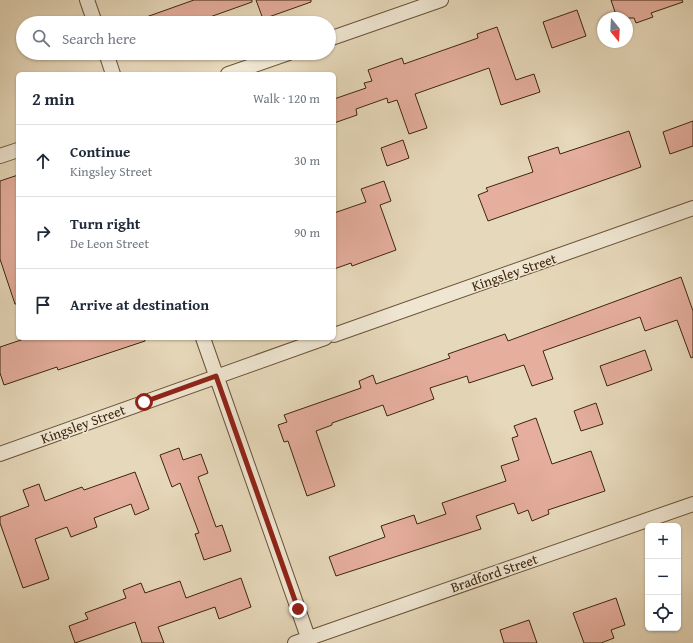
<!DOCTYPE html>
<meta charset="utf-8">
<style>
:root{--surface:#fff;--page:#f2f2f3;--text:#1f2937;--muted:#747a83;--line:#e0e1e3}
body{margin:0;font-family:"Gentium Book Plus",serif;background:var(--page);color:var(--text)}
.controls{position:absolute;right:12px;bottom:12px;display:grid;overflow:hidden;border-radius:6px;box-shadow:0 1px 3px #0004}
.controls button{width:36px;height:36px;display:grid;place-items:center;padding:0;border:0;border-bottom:1px solid var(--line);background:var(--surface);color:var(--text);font:20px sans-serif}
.compass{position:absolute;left:597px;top:12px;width:36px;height:36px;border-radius:50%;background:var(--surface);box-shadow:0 1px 3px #0004;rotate:162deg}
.stop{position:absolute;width:12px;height:12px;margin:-9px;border:3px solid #8f2418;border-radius:50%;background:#fff}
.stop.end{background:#8f2418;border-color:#fff;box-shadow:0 1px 4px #0008}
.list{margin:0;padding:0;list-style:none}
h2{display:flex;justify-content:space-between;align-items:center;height:52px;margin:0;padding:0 16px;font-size:17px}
h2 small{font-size:13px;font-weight:400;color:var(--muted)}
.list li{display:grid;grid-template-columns:26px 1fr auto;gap:12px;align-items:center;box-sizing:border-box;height:72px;padding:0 16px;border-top:1px solid var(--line)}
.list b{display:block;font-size:15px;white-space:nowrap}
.list p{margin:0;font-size:13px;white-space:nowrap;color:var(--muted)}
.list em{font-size:13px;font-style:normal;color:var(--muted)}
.icon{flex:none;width:22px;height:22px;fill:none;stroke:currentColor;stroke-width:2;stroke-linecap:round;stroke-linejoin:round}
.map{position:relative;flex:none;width:693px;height:643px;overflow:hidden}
.search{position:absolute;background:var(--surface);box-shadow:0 1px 3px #0004;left:16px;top:16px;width:320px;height:44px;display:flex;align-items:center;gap:10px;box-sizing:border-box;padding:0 14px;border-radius:22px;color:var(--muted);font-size:15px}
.panel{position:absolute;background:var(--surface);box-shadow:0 1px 3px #0004;left:16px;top:72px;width:320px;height:268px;border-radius:6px}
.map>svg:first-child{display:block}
.building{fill:#e5ae9d;stroke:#3e250c}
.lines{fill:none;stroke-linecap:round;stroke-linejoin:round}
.minor-casing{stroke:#685238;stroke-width:16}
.minor{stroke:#efe6d2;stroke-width:14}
.route{stroke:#8f2418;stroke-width:5}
.labels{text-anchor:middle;stroke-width:3;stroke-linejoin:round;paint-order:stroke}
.street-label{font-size:14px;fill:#3e250c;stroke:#efe6d2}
</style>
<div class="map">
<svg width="693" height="643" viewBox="0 0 693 643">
<rect width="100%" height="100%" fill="#e6d8ba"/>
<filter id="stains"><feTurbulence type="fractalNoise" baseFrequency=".005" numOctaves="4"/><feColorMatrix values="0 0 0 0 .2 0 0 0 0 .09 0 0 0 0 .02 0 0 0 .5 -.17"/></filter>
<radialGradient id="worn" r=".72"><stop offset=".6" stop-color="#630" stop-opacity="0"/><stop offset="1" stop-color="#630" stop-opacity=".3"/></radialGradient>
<path class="building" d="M 194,0 L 252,0 L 252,2 L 193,23 L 135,23 L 135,21 Z
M 256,0 L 311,0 L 311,2 L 263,19 Z
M 611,0 L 682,0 L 683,2 L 651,13 L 653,17 L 636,23 L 634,18 L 617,18 Z
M 577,10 L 586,36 L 552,48 L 543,22 Z
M 497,27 L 516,80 L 534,74 L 540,92 L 501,105 L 489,68 L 415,94 L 427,128 L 409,134 L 397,100 L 388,103 L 387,98 L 356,109 L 357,115 L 334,123 L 334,99 L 366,88 L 364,83 L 372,81 L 368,70 L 402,58 L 404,64 L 478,38 L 477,34 Z
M 693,121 L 693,146 L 670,154 L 663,132 Z
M 629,131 L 641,167 L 488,221 L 478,195 L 488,191 L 486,188 L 533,172 L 528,157 L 558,147 L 560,154 Z
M 403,140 L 409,158 L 387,166 L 381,148 Z
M 18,175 L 18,304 L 15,304 L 0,259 L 0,181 Z
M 384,181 L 391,201 L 380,205 L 396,250 L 352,266 L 351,263 L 334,269 L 334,213 L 366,202 L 361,189 Z
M 681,277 L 693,311 L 693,357 L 691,358 L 677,320 L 645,331 L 640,317 L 543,351 L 553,379 L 532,386 L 524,365 L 469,383 L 467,376 L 430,388 L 434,399 L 387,416 L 383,405 L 332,423 L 332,425 L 316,431 L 335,486 L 307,496 L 288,441 L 284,442 L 278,425 L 287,422 L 284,415 L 361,388 L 359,381 L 373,375 L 376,384 L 450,358 L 448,354 L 505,334 L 508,341 Z
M 27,338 L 145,338 L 145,341 L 58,370 L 57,367 L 4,385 L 0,373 L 0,347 Z
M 645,350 L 652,370 L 607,386 L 600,366 Z
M 596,403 L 603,424 L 581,431 L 574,411 Z
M 536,418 L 552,464 L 591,451 L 605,491 L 548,510 L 549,514 L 532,521 L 528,510 L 518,514 L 514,503 L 476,516 L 481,529 L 336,576 L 329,557 L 385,537 L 381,526 L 414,515 L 417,524 L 446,514 L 442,503 L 506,481 L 501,466 L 519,460 L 512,438 L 518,436 L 514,426 Z
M 179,448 L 183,460 L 201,454 L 208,473 L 198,477 L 216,527 L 222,525 L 231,551 L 204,560 L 195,534 L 199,533 L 180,483 L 172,487 L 160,455 Z
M 135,472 L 149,509 L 135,515 L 131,504 L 94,518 L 97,527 L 71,537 L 67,527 L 35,539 L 49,579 L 23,588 L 0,523 L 0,517 L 29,506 L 23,490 L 39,484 L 45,501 L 82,487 L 84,490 Z
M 241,578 L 251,607 L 219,619 L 215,607 L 158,627 L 164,643 L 142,643 L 135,622 L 75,643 L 69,626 L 88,619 L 85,613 L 126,598 L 123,590 L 141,583 L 145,593 L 180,581 L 186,598 Z
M 616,598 L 625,625 L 611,630 L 614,638 L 601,643 L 584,643 L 573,613 Z
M 529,620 L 537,643 L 504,643 L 500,630 Z"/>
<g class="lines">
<defs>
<path id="minor" d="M 87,0 L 95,23
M 329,39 L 441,0
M 106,53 L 113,74
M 228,74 L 289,53
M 0,156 L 18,150
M 334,335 L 693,208
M 203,338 L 310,643
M 0,454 L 325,338
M 295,643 L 693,504"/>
</defs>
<use href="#minor" class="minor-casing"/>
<use href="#minor" class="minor"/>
</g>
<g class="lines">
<path class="route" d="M 144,402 L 216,376 L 298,609"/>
</g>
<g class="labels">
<g class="street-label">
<text transform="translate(514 272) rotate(-19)" y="5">Kingsley Street</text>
<text transform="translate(83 424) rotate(-20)" y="5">Kingsley Street</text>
<text transform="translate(494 573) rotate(-19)" y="5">Bradford Street</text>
</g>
</g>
<rect width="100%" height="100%" filter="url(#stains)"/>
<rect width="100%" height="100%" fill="url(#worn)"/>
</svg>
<div class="controls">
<button>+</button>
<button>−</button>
<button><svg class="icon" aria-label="locate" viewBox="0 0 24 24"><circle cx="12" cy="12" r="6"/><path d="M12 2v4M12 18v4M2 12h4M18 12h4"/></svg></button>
</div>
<svg class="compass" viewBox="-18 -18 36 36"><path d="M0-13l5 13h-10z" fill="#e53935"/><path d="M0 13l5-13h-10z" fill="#747a83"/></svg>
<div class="stop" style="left:144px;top:402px"></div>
<div class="stop end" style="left:298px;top:609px"></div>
<div class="search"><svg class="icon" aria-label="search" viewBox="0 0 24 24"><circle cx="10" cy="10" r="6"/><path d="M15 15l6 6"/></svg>Search here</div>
<section class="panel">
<h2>2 min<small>Walk · 120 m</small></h2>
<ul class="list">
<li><svg class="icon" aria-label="ahead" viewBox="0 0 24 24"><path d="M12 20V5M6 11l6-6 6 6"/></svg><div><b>Continue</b><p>Kingsley Street</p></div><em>30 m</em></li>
<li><svg class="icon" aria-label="right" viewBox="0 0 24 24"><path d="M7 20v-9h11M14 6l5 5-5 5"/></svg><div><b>Turn right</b><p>De Leon Street</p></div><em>90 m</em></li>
<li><svg class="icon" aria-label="arrive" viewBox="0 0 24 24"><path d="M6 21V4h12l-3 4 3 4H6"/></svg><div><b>Arrive at destination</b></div></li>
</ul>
</section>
</div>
